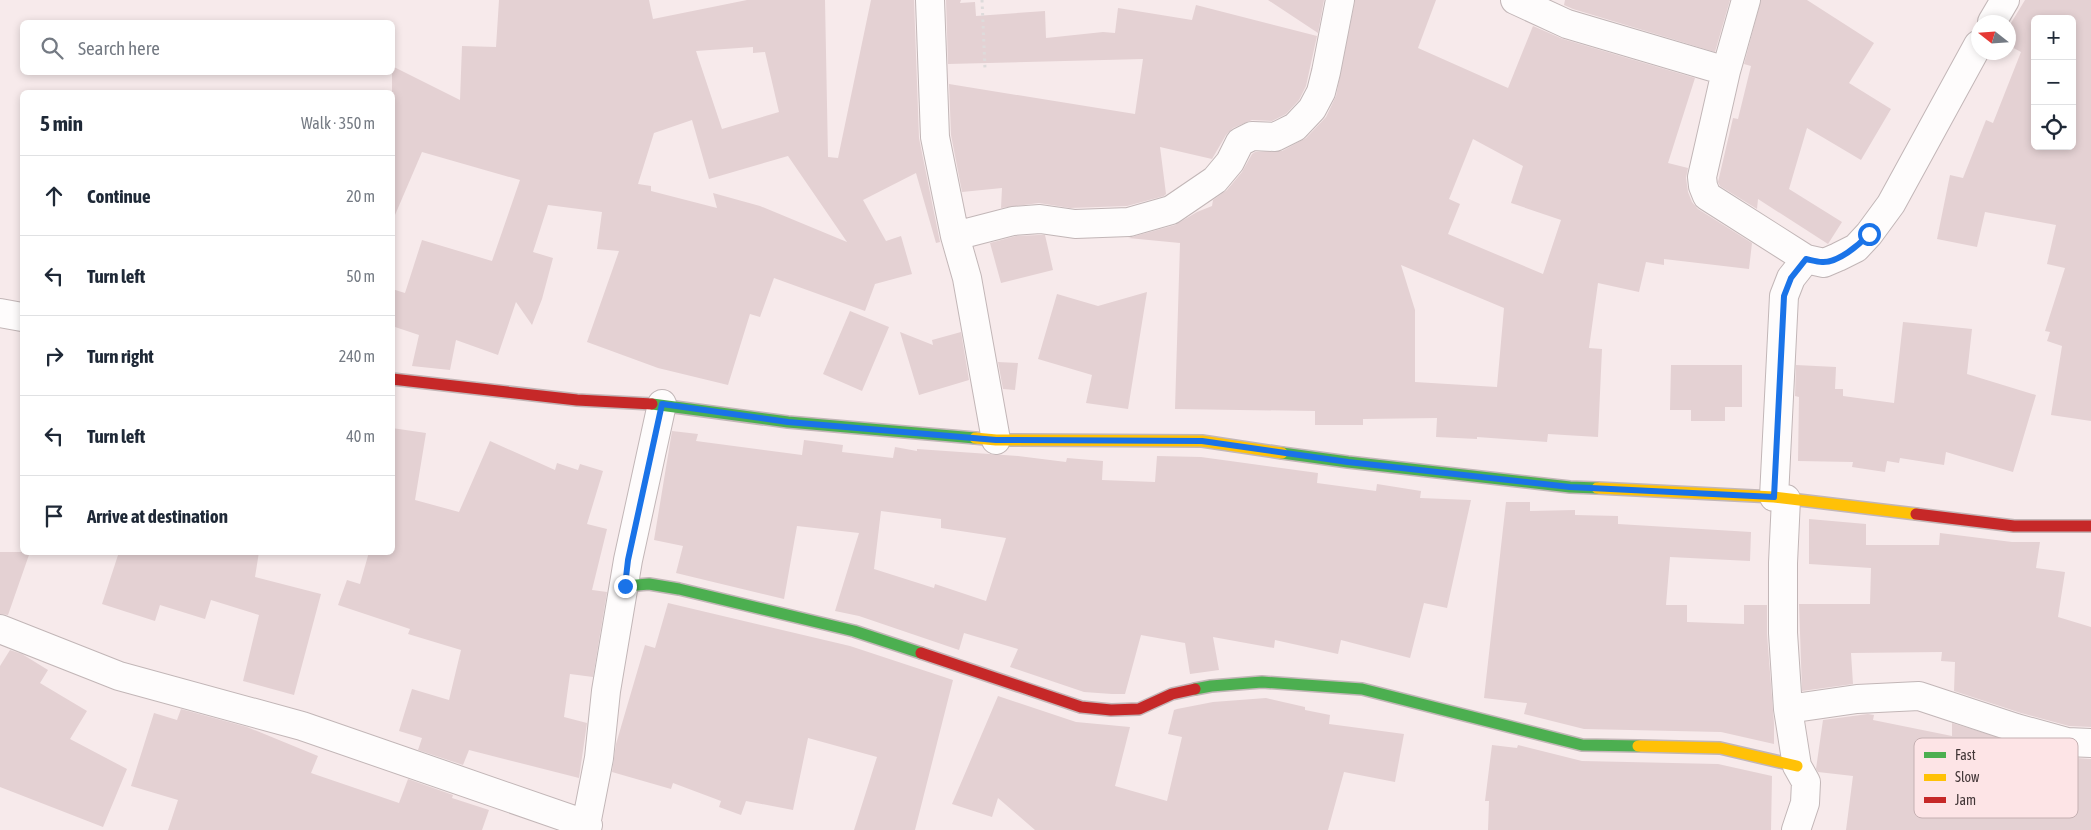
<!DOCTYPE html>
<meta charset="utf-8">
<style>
:root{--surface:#fff;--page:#f6f6f7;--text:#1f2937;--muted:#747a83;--line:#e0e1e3}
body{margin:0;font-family:"Asap Condensed",sans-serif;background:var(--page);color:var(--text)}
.controls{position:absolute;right:15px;top:15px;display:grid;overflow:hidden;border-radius:8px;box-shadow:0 2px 8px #0003}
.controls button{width:45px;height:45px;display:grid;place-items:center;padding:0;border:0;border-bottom:1px solid var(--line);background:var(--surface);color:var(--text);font:25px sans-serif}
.compass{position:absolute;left:1971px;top:15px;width:45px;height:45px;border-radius:50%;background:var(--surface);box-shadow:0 2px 8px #0003;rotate:287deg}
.stop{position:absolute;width:15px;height:15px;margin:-11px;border:4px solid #1a73e8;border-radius:50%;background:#fff}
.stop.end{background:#1a73e8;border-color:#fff;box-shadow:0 1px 5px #0008}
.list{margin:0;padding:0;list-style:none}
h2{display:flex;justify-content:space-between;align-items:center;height:65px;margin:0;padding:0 20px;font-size:21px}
h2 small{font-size:16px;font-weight:400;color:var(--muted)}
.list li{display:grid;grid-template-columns:32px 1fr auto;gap:15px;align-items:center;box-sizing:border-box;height:80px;padding:0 20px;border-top:1px solid var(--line)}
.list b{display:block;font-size:19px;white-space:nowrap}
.list em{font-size:16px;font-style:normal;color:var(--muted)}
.icon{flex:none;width:28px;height:28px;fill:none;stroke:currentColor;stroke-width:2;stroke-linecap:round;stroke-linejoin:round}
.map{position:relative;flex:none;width:2091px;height:830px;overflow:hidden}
.search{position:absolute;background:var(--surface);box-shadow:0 2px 8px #0003;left:20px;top:20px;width:375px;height:55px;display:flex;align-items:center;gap:12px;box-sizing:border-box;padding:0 18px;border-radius:8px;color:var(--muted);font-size:19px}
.panel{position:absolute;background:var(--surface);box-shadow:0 2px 8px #0003;left:20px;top:90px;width:375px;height:465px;border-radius:8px}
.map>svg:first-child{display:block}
.building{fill:#e4d1d3;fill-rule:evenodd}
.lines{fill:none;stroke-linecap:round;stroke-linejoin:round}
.street-casing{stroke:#c2b6b7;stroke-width:30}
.fast-casing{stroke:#c2b6b7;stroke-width:14}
.slow-casing{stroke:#c2b6b7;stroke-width:14}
.jam-casing{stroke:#c2b6b7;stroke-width:14}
.path{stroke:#dedbdb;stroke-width:3;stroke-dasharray:2.5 4;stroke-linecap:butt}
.street{stroke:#fefcfc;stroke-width:28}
.fast{stroke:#4caf50;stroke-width:11}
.slow{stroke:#ffc107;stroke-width:11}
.jam{stroke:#c62828;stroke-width:11}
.route{stroke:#1a73e8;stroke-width:6}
.key{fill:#fde4e6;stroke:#c5b0b2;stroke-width:1}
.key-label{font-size:14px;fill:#423637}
</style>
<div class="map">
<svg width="2091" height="830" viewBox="0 0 2091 830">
<rect width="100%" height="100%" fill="#f7eaeb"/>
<path class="building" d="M 499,0 L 649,0 L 653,19 L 747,0 L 825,0 L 828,157 L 838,158 L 871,0 L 914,0 L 919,138 L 940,242 L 936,243 L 916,173 L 863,200 L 886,241 L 901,236 L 912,274 L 875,284 L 865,311 L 774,278 L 760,317 L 750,314 L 728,385 L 658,368 L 587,342 L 619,251 L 597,249 L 602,212 L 548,205 L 533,252 L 553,258 L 542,299 L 532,325 L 516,302 L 498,355 L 456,340 L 450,370 L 412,366 L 419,335 L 392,326 L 392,289 L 405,293 L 422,240 L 492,261 L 520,180 L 422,152 L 392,222 L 392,66 L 460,100 L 462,46 L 496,47 ZM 753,47 L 753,53 L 765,52 L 779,112 L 722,129 L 696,51 ZM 692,120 L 709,179 L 788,156 L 847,242 L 760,206 L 713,193 L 717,208 L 651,191 L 651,186 L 638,184 L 654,133 Z
M 946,0 L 961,0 L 960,3 L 975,2 L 976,16 L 1045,11 L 1046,38 L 1103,32 L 1115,33 L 1118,8 L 1192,20 L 1196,5 L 1317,36 L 1306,86 L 1299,100 L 1286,114 L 1272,121 L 1252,120 L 1233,128 L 1226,135 L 1212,159 L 1160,147 L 1166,194 L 1164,196 L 1127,206 L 1070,208 L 1039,203 L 1001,208 L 1002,188 L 962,192 L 951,135 L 949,84 L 1135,114 L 1143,59 L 948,64 Z
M 1268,0 L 1324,0 L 1318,33 Z
M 1355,0 L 1436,0 L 1418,48 L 1508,88 L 1533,26 L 1563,39 L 1695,78 L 1668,163 L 1688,168 L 1686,178 L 1688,192 L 1692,202 L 1698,209 L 1752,243 L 1749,269 L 1664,259 L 1664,265 L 1646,262 L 1639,292 L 1598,283 L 1589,348 L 1602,349 L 1598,437 L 1548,434 L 1547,442 L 1477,437 L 1477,439 L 1436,437 L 1437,418 L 1363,419 L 1363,425 L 1315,425 L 1315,411 L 1175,409 L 1180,243 L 1128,238 L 1175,225 L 1197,212 L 1212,206 L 1213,200 L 1227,190 L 1242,172 L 1252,154 L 1255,152 L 1282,151 L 1306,138 L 1326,117 L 1336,96 ZM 1473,139 L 1523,166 L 1511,203 L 1561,220 L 1543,274 L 1448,234 L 1460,204 L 1449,199 ZM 1401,265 L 1504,308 L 1497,387 L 1415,382 L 1415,310 Z
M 1565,0 L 1730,0 L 1715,52 L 1573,9 L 1564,5 Z
M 1761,0 L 1807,0 L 1874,43 L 1849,83 L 1891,109 L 1861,160 L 1807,128 L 1789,189 L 1842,222 L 1828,244 L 1758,199 L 1757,209 L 1720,186 L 1718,182 L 1733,118 L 1738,119 L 1751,66 L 1744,64 Z
M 2025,0 L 2091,0 L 2091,421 L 2051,415 L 2062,346 L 2047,341 L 2050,332 L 2045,331 L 2065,268 L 2047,264 L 2056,225 L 1985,212 L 1977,247 L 1937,239 L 1950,175 L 1963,178 L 1986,120 L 1993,123 L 2021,52 L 2008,45 L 2008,28 ZM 2035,19 L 2072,19 L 2072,146 L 2035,146 Z
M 1039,235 L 1045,235 L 1053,270 L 1001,283 L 990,243 L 1016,236 Z
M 1147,292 L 1128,409 L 1086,403 L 1092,375 L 1038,359 L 1057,294 L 1098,306 Z
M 850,311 L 889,327 L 862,391 L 823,374 Z
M 1903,322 L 1972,329 L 1967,374 L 2036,395 L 2013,472 L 1946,452 L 1944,465 L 1900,458 L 1899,463 L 1887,461 L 1885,472 L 1852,467 L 1853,462 L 1798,461 L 1799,397 L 1795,396 L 1796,365 L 1836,367 L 1835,389 L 1843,389 L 1843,396 L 1894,403 Z
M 900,332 L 933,345 L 932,340 L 961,332 L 969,380 L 919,395 Z
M 998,362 L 1018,363 L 1015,390 L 1003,389 Z
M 1671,365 L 1742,365 L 1742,407 L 1725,407 L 1725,421 L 1691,421 L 1691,410 L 1670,410 Z
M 392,428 L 426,433 L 415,500 L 459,512 L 490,441 L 555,470 L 557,463 L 578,470 L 580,464 L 603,471 L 587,524 L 607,529 L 592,590 L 607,592 L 593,677 L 570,674 L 564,717 L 587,723 L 579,778 L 469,750 L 463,765 L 418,750 L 422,738 L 399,731 L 412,689 L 449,700 L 461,650 L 408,634 L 410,629 L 338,605 L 347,580 L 360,584 L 369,552 L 392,552 Z
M 672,431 L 698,434 L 696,441 L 802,455 L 804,440 L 843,445 L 842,452 L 893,458 L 895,447 L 917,451 L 917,449 L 1018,456 L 1066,462 L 1067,458 L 1103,461 L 1102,480 L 1155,482 L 1157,456 L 1201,457 L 1318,473 L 1317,483 L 1376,491 L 1377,484 L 1421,491 L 1420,498 L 1471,500 L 1447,608 L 1424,603 L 1410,658 L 1341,640 L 1338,654 L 1275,640 L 1274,648 L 1213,637 L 1219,670 L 1190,674 L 1185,643 L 1141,635 L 1125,694 L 1112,694 L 1084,692 L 1010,667 L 1018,649 L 964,633 L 959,650 L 859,616 L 835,611 L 859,533 L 797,526 L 784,599 L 676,573 L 683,546 L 654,540 ZM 881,511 L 941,519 L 941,528 L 1006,538 L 986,601 L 935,584 L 934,588 L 874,569 Z
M 1506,502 L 1530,502 L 1530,511 L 1575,510 L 1575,515 L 1618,516 L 1618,524 L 1751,532 L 1750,561 L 1670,557 L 1666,605 L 1687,605 L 1687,622 L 1744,624 L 1744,605 L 1767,605 L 1767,634 L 1774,723 L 1774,744 L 1721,732 L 1584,729 L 1524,714 L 1527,703 L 1484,698 Z
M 1809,519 L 1866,524 L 1866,545 L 1939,545 L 1940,533 L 2012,542 L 2040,542 L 2036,568 L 2065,572 L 2058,617 L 2091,627 L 2091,727 L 2069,726 L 2021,713 L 1954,691 L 1955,662 L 1941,661 L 1942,652 L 1851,653 L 1853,684 L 1802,691 L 1799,604 L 1870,604 L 1871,568 L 1809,564 Z
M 0,552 L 30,552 L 8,615 L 0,614 Z
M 119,552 L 259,552 L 255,577 L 321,594 L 294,695 L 243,681 L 259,615 L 211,600 L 205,619 L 160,605 L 155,621 L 102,604 Z
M 668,603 L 850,646 L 953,680 L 915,830 L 854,830 L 877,757 L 808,738 L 793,810 L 746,801 L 741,815 L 719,807 L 721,801 L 673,783 L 671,789 L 612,772 L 616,744 L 645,645 L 655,648 Z
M 10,650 L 22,654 L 48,670 L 40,683 L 87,711 L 70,739 L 127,769 L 103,827 L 0,787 L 0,666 Z
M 998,696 L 1076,722 L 1130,727 L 1115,786 L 1167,801 L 1182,737 L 1168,734 L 1174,710 L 1177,709 L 1213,702 L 1266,698 L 1305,707 L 1305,710 L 1330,715 L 1329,724 L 1404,734 L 1395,782 L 1344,772 L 1328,830 L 1035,830 L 998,798 L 992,817 L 952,804 Z
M 181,709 L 247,727 L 318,756 L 311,773 L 399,803 L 408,779 L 453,795 L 452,798 L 489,810 L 482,830 L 168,830 L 178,800 L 131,786 L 154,713 L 177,720 Z
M 1868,714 L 1874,715 L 1873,720 L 1952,736 L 1952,723 L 2063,757 L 2091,759 L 2091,830 L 1846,830 L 1853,776 L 1818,772 L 1816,769 L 1823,720 Z
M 1492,745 L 1517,748 L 1518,745 L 1582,761 L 1718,764 L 1772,776 L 1771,830 L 1488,830 L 1489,801 L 1485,801 Z"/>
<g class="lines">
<defs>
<path id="street" d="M 930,0 L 935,137 L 955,236 L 967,278 L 996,440
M 1515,0 L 1567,24 L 1726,71
M 1746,0 L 1726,71 L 1702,177 L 1703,186 L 1707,196 L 1806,259
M 1992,22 L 2005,0
M 955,236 L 1013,221 L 1040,219 L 1075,224 L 1129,222 L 1171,210 L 1215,180 L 1230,162 L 1240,142 L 1252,136 L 1275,137 L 1295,127 L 1312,109 L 1321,92 L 1326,72 L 1340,0
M 0,313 L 22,317
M 1774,497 L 1784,296 L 1791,278 L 1806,259 L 1824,263 L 1838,257 L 1856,248 L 1869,234 L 1891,204 L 1978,45
M 1786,499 L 1783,563 L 1783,633 L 1788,709 L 1797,766 L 1806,782 L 1805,803 L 1796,830
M 0,629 L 119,676 L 302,726 L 588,825
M 1788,709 L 1857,699 L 1919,696 L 2016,728 L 2067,742 L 2091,743
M 585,830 L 599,758 L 606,691 L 628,560 L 662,404"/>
<path id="fast" d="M 652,404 L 788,422 L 975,438
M 1282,453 L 1348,462 L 1570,487 L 1597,488
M 625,586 L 649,584 L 679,589 L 854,631 L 921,653
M 1195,689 L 1211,686 L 1262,682 L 1362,689 L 1582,745 L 1638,746"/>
<path id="slow" d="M 975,438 L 996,440 L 1202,441 L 1282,453
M 1597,488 L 1774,497 L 1916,514
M 1638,746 L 1720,748 L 1797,766"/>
<path id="jam" d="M 392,379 L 577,400 L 652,404
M 1916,514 L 2014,526 L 2091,526
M 921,653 L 1081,707 L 1111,710 L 1139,709 L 1172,694 L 1195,689"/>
</defs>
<use href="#street" class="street-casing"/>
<use href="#fast" class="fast-casing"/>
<use href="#slow" class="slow-casing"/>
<use href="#jam" class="jam-casing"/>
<path class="path" d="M 982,0 L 985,69"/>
<use href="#street" class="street"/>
<use href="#fast" class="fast"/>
<use href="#slow" class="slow"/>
<use href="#jam" class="jam"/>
</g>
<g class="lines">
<path class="route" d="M 625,586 L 628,560 L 662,404 L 788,422 L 996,440 L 1202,441 L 1348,462 L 1570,487 L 1774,497 L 1784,296 L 1791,278 L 1806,259 C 1811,260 1817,262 1822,262 C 1838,263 1859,245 1869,234"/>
</g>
<rect x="1914" y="738" width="164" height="80" rx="8" class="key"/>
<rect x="1924" y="752" width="22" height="6" fill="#4caf50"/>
<rect x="1924" y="774" width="22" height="7" fill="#ffc107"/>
<rect x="1924" y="797" width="22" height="6" fill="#c62828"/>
<g class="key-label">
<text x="1955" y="760">Fast</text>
<text x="1955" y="782">Slow</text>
<text x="1955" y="805">Jam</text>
</g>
</svg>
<div class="controls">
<button>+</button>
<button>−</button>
<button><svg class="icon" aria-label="locate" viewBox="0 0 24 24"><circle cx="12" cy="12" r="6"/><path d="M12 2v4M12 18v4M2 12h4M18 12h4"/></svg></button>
</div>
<svg class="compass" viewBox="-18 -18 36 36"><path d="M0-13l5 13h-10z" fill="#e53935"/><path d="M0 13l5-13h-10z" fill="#747a83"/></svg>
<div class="stop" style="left:1869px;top:234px"></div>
<div class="stop end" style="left:625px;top:586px"></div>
<div class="search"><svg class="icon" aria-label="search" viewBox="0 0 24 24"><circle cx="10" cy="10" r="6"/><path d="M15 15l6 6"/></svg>Search here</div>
<section class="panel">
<h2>5 min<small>Walk · 350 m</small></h2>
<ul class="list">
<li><svg class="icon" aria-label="ahead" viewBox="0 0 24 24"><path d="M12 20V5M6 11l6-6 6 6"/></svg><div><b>Continue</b></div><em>20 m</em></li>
<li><svg class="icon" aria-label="left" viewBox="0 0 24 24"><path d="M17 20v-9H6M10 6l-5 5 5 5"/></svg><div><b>Turn left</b></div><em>50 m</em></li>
<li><svg class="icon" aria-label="right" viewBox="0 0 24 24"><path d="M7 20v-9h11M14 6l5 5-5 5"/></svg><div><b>Turn right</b></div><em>240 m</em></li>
<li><svg class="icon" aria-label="left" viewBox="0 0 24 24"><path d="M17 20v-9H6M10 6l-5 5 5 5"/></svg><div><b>Turn left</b></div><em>40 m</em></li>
<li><svg class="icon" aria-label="arrive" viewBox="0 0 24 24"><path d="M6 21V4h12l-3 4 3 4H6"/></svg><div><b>Arrive at destination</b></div></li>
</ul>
</section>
</div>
